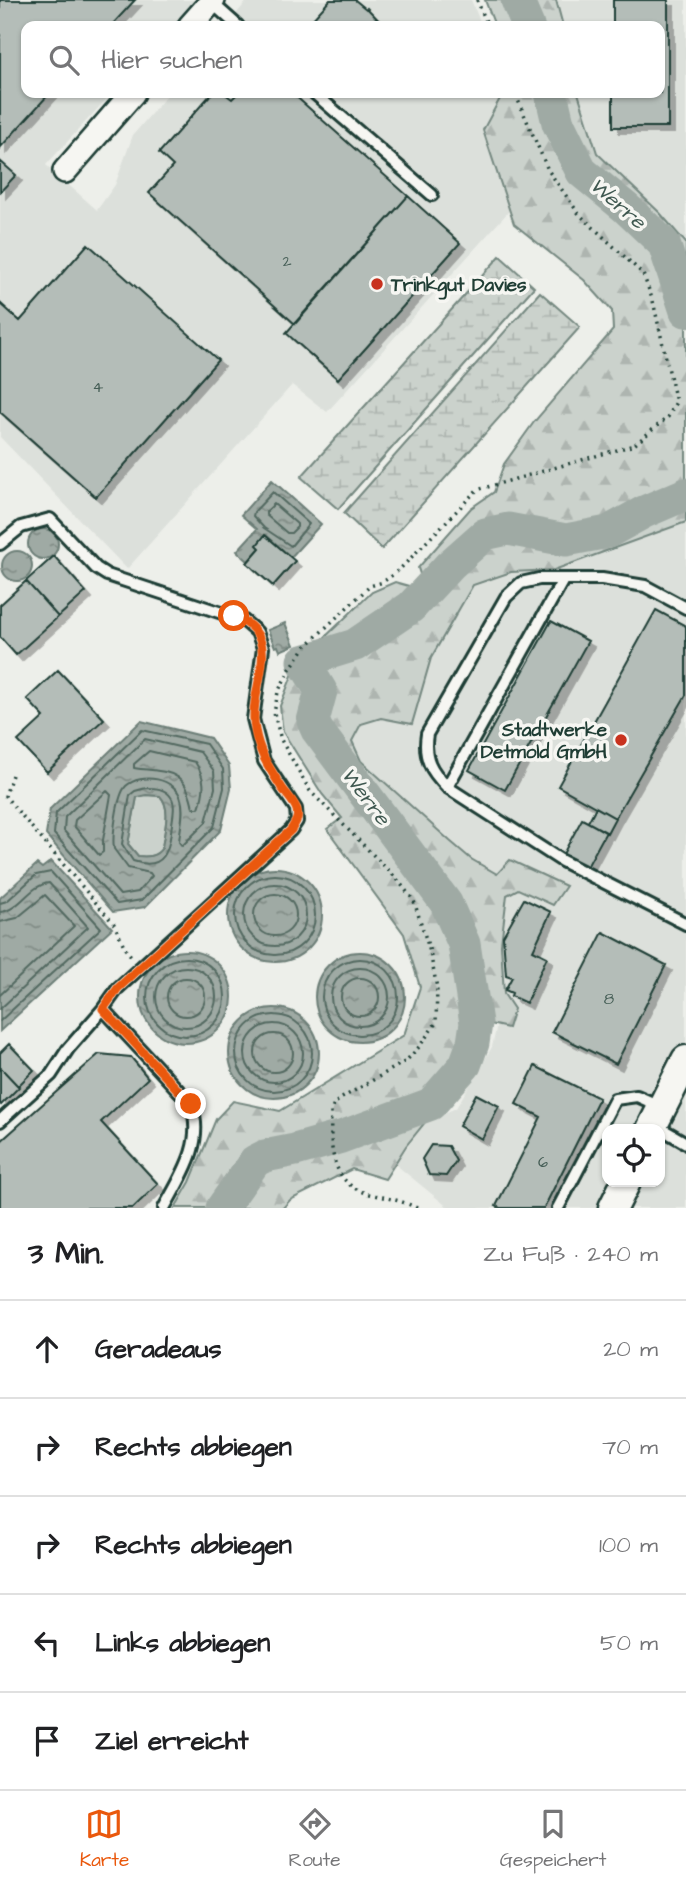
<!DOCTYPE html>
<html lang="de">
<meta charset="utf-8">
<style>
:root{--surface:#fff;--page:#f6f6f6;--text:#202124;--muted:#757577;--line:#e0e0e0;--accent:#ea580c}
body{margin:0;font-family:"Architects Daughter",sans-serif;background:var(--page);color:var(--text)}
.controls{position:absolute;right:21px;bottom:21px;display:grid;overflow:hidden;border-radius:14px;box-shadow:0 2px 5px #0004}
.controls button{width:63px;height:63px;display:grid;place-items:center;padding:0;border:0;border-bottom:2px solid var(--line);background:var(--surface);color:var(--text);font:35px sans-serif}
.stop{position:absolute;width:21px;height:21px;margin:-16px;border:5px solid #ea580c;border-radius:50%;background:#fff}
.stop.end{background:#ea580c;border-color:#fff;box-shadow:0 2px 7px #0008}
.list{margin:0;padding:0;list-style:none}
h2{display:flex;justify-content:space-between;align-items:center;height:91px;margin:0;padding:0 28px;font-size:30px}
h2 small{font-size:23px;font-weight:400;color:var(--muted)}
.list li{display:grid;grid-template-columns:46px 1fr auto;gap:21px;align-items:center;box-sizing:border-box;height:98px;padding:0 28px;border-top:2px solid var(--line)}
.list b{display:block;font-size:26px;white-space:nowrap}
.list em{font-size:23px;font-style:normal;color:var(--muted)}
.icon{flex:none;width:38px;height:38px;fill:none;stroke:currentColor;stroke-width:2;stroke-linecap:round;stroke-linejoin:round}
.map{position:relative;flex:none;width:686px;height:1208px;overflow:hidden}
.search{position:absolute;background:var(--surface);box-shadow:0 2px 5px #0004;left:21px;right:21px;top:21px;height:77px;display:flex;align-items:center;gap:18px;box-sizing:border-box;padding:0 24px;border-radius:14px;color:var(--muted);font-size:26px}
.sheet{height:581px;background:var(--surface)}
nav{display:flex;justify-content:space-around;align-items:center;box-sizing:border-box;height:98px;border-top:2px solid var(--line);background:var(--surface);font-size:19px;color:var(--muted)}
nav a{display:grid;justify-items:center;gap:4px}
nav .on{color:var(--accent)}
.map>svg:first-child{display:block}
.built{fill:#dce0db;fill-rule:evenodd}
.green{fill:#cbd2cc;stroke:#758880;stroke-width:2}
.forest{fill:url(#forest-firs);stroke:#758880;stroke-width:2}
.wetland{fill:url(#wetland-marsh);stroke:#758880;stroke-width:2}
.water{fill:url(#water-ripples);stroke:#6c7e77;stroke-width:2;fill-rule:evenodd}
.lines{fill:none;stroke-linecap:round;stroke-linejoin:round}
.shore{stroke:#526961;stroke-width:2}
.river{stroke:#9faaa4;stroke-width:33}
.building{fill:#b4bdb8;stroke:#1f3d34;stroke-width:2;filter:url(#shadow)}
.service-casing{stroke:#1f3d34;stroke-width:16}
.minor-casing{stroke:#1f3d34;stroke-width:28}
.tertiary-casing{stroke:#1f3d34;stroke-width:33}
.path{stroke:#1f3d34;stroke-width:3.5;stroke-dasharray:2 5;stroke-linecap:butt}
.service{stroke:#f6f6f2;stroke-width:10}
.minor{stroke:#f6f6f2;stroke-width:23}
.tertiary{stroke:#f6f6f2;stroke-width:28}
.route{stroke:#ea580c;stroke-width:9}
.poi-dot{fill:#c8321e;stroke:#f6f6f2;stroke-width:2.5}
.labels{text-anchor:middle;stroke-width:7;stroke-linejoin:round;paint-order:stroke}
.number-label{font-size:16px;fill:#445d55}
.poi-label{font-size:19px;font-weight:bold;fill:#1f3d34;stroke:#f6f6f2;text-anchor:start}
.water-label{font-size:21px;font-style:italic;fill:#3f5850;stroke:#f6f6f2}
</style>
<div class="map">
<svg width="686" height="1208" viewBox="0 0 686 1208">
<defs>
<pattern id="forest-firs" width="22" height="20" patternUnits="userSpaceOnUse" patternTransform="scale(1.75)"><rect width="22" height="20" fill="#cbd2cc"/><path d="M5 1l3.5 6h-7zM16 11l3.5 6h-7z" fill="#aeb5b0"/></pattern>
<pattern id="wetland-marsh" width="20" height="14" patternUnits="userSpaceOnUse" patternTransform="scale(1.75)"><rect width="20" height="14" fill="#cbd2cc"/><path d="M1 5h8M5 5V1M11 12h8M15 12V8" fill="none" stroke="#aeb5b0"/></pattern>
<pattern id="water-ripples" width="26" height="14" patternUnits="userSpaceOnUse" patternTransform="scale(1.75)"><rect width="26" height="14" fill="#9faaa4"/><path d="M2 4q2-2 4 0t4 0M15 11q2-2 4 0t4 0" fill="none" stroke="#818c86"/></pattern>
<filter id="shadow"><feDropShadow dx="6" dy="6" stdDeviation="0" flood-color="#0004"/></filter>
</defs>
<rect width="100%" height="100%" fill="#edefea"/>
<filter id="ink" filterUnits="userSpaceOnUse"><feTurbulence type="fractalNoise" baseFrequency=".0143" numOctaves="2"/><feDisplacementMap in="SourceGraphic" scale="14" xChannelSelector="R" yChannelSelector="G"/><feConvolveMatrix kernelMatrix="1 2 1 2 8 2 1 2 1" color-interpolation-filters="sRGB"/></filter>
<g filter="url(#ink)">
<path class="built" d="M 0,0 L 197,0 L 173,26 L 26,26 L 26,93 L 112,93 L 46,165 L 97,210 L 115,185 L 133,135 L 169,93 L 503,93 L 483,130 L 510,210 L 327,412 L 292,385 L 127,569 L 0,437 Z
M 248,0 L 471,0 L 482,26 L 226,26 Z
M 556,0 L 686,0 L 686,243 L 660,213 L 597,153 L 578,93 L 660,93 L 660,26 L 563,26 Z
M 686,522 L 686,1208 L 449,1208 L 395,1164 L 426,1121 L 456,1108 L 492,1047 L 504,994 L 505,956 L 492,936 L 471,858 L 361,761 L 352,741 L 360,724 L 381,718 L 412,723 L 431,658 L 473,585 L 511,572 L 554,570 ZM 607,1129 L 660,1129 L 660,1182 L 607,1182 Z"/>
<path class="green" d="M 146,795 L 160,796 C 172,808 164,832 162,848 C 156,857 147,857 138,856 L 128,844 L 137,797 Z"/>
<path class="forest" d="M 485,0 L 556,0 L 563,26 L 495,26 Z
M 503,93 L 578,93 L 597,153 L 660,213 L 686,243 L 686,522 L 554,570 L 511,572 L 473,585 L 431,658 L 412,724 L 381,718 L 361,724 L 352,741 L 361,761 L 450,841 L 471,859 L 497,874 L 510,860 L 566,886 L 553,905 L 518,889 L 507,895 L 501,944 L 504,994 L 514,1009 L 508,1028 L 486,1023 L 466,1044 L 433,1091 L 426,1121 L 406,1146 L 385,1179 L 352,1169 L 290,1200 L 283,1208 L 175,1208 L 190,1182 L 216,1119 L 233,1101 L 280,1111 L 404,1035 L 420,987 L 404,934 L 327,829 L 342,818 L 322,794 L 283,732 L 280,706 L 293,673 L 321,641 L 372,592 L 395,582 L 416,588 L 422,580 L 418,568 L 471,508 L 494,492 L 504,464 L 534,422 L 613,330 L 612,311 L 584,280 L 514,224 L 483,130 Z"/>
<path class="wetland" d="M 500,256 L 534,287 L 338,509 L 301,477 Z
M 540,292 L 580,327 L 382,549 L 344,513 Z"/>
<path class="water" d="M 272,480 L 321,524 L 291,557 L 266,535 L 257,545 L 260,548 L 248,561 L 237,551 L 257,529 L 241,515 Z
M28 544a15 15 0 1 1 30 0a15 15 0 1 1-30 0Z
M2 566a15 15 0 1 1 30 0a15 15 0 1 1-30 0Z
M 285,623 L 294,645 L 280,651 L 278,646 L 275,647 L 268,630 Z
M 141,721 L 210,738 L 229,766 L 231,789 L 221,830 L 145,907 L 113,912 L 46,835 L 50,809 ZM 146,795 L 160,796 C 172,808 164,832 162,848 C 156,857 147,857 138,856 L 128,844 L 137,797 Z
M 51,861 L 112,928 L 0,1031 L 0,898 L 37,864 L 42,868 Z
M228 915a47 47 0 1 1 94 0a47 47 0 1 1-94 0Z
M140 997a46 46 0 1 1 92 0a46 46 0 1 1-92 0Z
M315 997a45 45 0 1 1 90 0a45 45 0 1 1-90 0Z
M229 1053a45 45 0 1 1 90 0a45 45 0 1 1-90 0Z"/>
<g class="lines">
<path class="shore" d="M 273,492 L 309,524 L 291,546 L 264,528 L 253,516 L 254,512 Z
M 274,504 L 297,524 L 297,527 L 291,533 L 287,533 L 266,515 L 266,512 Z
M 142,730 L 206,744 L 223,769 L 224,788 L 214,827 L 142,900 L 117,904 L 54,834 L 56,813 Z
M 145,739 L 200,752 L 214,771 L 215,788 L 206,822 L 182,846 L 179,842 C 180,828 185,812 181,799 C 176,778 141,772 126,786 C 117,795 112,837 114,849 L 128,868 L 150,873 L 152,876 L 138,892 L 120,895 L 64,831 L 65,817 Z
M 149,751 L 195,762 C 206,778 205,790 199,808 L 193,808 C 186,767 166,773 134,768 L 134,764 Z
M 146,788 C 155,788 165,788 171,797 C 176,804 173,816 172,824 C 169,849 166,872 133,861 L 122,844 L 130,795 L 135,791 Z
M 107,791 L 111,795 L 103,840 L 103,852 L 99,855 L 74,826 L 75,820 Z
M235 915a40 40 0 1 1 80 0a40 40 0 1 1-80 0Z
M244 915a31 31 0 1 1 62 0a31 31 0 1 1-62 0Z
M254 915a21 21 0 1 1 42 0a21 21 0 1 1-42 0Z
M 0,903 L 7,901 L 36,875 L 51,872 L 101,928 L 0,1021
M 0,912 C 21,910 29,885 49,883 L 88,927 L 0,1009
M 0,922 L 17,918 L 45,895 L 74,926 L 0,995
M147 997a39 39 0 1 1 78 0a39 39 0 1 1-78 0Z
M322 997a38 38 0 1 1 76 0a38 38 0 1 1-76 0Z
M156 997a30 30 0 1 1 60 0a30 30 0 1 1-60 0Z
M331 997a29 29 0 1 1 58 0a29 29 0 1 1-58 0Z
M167 997a19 19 0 1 1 38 0a19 19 0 1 1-38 0Z
M341 997a19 19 0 1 1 38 0a19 19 0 1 1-38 0Z
M236 1053a38 38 0 1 1 76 0a38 38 0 1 1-76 0Z
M245 1053a29 29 0 1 1 58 0a29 29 0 1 1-58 0Z
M255 1053a19 19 0 1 1 38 0a19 19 0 1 1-38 0Z"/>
<path class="river" d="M 517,0 L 528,26
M 551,93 L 558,123 L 582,172 L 626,208 L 664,244 L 686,311
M 222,1208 L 255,1161 L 265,1156 L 295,1150 L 341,1137 L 431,1104 L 465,1065 L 473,1043 L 476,1023 L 464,944 L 446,903 L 317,730 L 313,721 L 321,691 L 303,661 L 355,645 L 411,607 L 450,565 L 485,534 L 508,529 L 566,540 L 608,532 L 644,512 L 686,494"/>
</g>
<path class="building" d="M 0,0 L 135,0 L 111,26 L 26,26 L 26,93 L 50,93 L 0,148 Z
M 330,0 L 355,0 L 366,9 L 367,8 L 384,26 L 319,26 L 312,20 Z
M 613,0 L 668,0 L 668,127 L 613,127 L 613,93 L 660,93 L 660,26 L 613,26 Z
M 212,93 L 224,93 L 232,99 L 238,93 L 292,93 L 408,196 L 295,324 L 149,193 L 173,166 L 159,153 Z
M 0,161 L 16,175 L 0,192 Z
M 408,196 L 460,243 L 338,379 L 286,333 Z
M 88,244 L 218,360 L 96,497 L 0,412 L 0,303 L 20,321 Z
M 265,535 L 295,561 L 273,586 L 247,563 L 260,548 L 257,545 Z
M 54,556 L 86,592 L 58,617 L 26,581 Z
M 26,581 L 58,617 L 16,655 L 0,637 L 0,605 Z
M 656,610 L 686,626 L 686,695 L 615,818 L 558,786 Z
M 551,621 L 588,641 L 505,790 L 469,770 Z
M 58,670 L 104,719 L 47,772 L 18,741 L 44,717 L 27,699 Z
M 596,807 L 615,818 L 607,833 L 588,822 Z
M 582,819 L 606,832 L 587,867 L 563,854 Z
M 524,899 L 551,912 L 533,950 L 547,957 L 526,1003 L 511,996 L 512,993 L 505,990 L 512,977 L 506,975 L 503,936 Z
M 603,932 L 666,965 L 616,1064 L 552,1032 Z
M 9,1044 L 34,1070 L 18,1086 L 0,1067 L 0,1053 Z
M 99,1054 L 131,1057 L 148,1078 L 101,1122 L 158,1184 L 133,1208 L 0,1208 L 0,1142 Z
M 535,1066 L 599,1098 L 544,1208 L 500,1208 L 496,1206 L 541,1117 L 516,1104 Z
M 0,1067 L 19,1087 L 1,1105 L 0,1104 Z
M 476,1094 L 499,1106 L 482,1139 L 459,1126 Z
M 431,1145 L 448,1146 L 456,1161 L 446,1176 L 429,1175 L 422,1159 Z"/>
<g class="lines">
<defs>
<path id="service" d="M 211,2 L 238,26
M 314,93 L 432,195
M 0,544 L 21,527 L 50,519 L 96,568 L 107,575 L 243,620 L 257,632 L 263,648 L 253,719 L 264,761 L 296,809 L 297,821 L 291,830 L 118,988 L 103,1009 L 191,1104 C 205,1142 182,1175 164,1208
M 686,608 L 645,586 L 602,579 L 539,579 L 521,583 L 506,597 L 427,734 C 423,758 431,771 447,787 L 562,861 L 686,924
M 447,787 L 563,580
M 0,1121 L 51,1075 L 68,1049 L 103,1009
M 655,1125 L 686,1143
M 558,1208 L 615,1099 L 637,1096 L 662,1107"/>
<path id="minor" d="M 190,26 L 213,0
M 65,171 L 133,93"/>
<path id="tertiary" d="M 651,1129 L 686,1060
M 613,1208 L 626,1182"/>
</defs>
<use href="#service" class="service-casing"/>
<use href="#minor" class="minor-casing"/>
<use href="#tertiary" class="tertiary-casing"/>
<path class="path" d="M 477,0 L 488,26
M 12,775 L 5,796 L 114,924 L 126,950 L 132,957
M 417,1208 C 401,1200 386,1198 369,1194 C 330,1184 330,1146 331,1112 L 334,1104 L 340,1099 L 406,1061 L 419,1047 L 436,1023 L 437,988 L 430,952 L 414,901 L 397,879 L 310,791 L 281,740 L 274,713 L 278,692 L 290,669 L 305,647 L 370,586 L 383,582 L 399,570 L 477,490 L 634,445 L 668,417 L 676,402 L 653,301 L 643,274 L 579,214 L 548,170 L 515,93"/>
<use href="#service" class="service"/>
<use href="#minor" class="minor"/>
<use href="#tertiary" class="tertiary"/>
</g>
</g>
<g class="lines" filter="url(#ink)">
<path class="route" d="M 191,1104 L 103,1009 L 118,988 L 291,830 C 295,823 299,819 297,810 C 295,803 287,795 282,788 C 270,769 259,753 255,730 C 247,686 288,639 234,616"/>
</g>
<g class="poi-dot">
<circle cx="377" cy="284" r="7"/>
<circle cx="621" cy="740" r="7"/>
</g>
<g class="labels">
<g class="number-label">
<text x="287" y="266">2</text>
<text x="98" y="392">4</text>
<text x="609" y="1004">8</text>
<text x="543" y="1167">6</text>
</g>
<g class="poi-label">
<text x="391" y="291">Trinkgut Davies</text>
<text x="607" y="736" text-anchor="end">Stadtwerke<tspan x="607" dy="22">Detmold GmbH</tspan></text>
</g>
<g class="water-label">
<text transform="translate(618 203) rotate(41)" y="7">Werre</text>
<text transform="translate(366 796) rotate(53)" y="7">Werre</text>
</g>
</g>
</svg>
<div class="controls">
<button><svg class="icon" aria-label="locate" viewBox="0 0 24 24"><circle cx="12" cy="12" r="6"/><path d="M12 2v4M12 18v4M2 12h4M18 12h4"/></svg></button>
</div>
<div class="stop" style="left:234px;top:616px"></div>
<div class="stop end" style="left:191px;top:1104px"></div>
<div class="search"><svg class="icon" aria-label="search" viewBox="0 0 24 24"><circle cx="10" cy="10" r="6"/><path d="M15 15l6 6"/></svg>Hier suchen</div>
</div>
<section class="sheet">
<h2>3 Min.<small>Zu Fuß · 240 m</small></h2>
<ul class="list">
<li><svg class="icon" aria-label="ahead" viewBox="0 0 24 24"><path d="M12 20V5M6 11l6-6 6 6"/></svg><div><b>Geradeaus</b></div><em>20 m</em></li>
<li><svg class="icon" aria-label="right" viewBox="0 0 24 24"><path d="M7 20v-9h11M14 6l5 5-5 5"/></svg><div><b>Rechts abbiegen</b></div><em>70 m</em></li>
<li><svg class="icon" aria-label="right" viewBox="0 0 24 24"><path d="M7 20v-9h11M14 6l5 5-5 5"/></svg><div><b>Rechts abbiegen</b></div><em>100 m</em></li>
<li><svg class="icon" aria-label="left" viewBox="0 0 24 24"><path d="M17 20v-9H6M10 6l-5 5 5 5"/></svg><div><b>Links abbiegen</b></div><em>50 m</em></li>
<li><svg class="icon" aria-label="arrive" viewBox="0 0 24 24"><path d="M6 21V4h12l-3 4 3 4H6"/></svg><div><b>Ziel erreicht</b></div></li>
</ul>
</section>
<nav>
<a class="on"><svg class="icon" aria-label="map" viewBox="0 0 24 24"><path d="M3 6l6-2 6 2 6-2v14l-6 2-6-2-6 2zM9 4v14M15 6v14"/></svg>Karte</a>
<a><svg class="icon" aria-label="directions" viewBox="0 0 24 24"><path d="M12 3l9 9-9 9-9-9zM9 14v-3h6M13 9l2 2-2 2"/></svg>Route</a>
<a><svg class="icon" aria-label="saved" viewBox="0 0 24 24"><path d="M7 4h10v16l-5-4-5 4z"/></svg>Gespeichert</a>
</nav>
